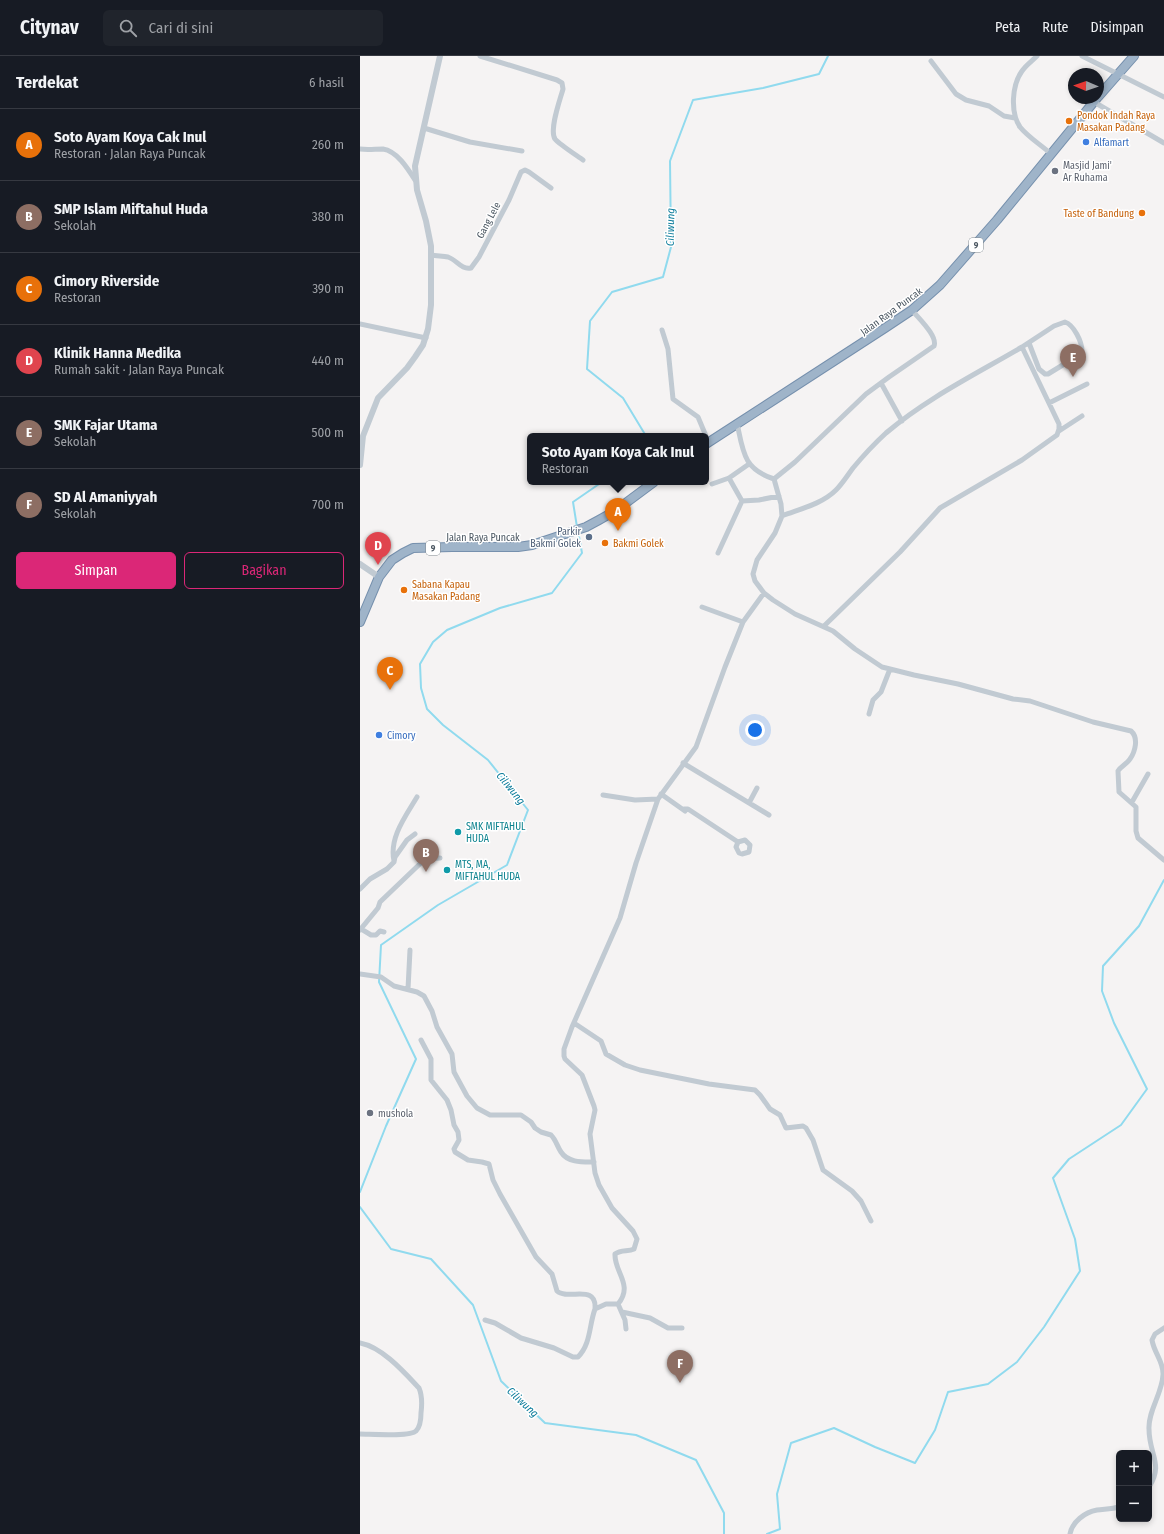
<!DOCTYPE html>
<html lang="id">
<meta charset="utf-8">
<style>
:root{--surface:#171b24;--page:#20242c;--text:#f1f3f6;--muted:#9ea1a6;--line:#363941;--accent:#db2777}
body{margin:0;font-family:"Fira Sans Condensed",sans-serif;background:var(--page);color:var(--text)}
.controls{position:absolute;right:12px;bottom:12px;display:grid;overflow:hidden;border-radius:6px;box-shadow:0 2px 6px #0003}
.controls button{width:36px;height:36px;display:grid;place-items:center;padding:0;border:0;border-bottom:1px solid var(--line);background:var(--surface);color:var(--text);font:20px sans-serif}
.compass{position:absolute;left:708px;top:12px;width:36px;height:36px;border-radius:50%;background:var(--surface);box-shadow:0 2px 6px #0003;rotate:272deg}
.you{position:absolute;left:395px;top:674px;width:14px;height:14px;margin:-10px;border:3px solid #fff;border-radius:50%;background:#1a73e8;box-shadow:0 0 0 6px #1a73e833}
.badge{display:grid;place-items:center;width:26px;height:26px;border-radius:50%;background:var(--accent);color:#fff;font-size:13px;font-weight:700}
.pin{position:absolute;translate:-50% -33px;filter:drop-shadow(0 1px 2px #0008)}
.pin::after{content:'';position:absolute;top:21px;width:14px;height:12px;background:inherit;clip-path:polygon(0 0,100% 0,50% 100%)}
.popup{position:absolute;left:167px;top:377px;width:182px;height:52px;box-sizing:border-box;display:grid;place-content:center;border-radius:6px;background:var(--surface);filter:drop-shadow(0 1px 3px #0005);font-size:13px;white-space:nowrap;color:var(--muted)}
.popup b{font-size:15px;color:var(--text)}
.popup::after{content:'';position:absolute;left:50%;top:100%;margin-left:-8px;border:8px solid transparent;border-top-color:var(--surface)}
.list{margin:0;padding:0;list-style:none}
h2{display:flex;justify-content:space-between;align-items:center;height:52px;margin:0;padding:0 16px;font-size:17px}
h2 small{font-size:13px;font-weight:400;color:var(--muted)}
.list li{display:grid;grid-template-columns:26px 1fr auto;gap:12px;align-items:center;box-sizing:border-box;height:72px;padding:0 16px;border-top:1px solid var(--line)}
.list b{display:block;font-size:15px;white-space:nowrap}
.list p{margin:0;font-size:13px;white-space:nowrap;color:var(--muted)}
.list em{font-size:13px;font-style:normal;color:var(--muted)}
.actions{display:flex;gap:8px;padding:12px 16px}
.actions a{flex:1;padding:9px 0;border:1px solid var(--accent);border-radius:6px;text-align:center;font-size:14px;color:var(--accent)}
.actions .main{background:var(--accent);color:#fff}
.icon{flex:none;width:22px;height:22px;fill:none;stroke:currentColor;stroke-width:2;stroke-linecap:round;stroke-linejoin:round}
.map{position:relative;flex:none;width:804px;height:1478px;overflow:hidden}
header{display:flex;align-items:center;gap:24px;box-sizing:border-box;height:56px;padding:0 20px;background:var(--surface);border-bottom:1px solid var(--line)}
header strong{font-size:19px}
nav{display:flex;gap:22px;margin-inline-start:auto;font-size:14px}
.search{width:280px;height:36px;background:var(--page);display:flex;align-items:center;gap:10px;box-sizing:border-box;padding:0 14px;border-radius:6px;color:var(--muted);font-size:15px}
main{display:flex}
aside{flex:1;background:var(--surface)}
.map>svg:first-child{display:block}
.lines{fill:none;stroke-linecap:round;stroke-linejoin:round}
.stream{stroke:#90daee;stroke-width:2}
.trunk-casing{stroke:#7690ad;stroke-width:10}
.minor{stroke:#c1cad2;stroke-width:5}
.tertiary{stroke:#c1cad2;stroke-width:6}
.trunk{stroke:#9fb4c9;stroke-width:8}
.food-dot{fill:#e8710a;stroke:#fff;stroke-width:1.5}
.shop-dot{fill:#3f7fe0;stroke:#fff;stroke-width:1.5}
.worship-dot{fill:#6b7280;stroke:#fff;stroke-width:1.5}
.service-dot{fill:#5c6f8a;stroke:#fff;stroke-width:1.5}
.culture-dot{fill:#0f9aa8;stroke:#fff;stroke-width:1.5}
.labels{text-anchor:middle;stroke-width:3;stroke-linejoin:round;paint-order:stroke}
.shield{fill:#fff;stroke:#808990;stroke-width:1}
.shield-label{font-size:9px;font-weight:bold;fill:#4a5661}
.food-label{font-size:10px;fill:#c56008;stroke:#fff;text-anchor:start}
.shop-label{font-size:10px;fill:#366cbe;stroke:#fff;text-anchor:start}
.worship-label{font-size:10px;fill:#5b616d;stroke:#fff;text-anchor:start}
.street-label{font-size:10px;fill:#4a5661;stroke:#fff}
.service-label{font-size:10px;fill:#4e5e75;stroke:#fff;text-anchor:end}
.culture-label{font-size:10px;fill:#0d838f;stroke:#fff;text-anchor:start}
.water-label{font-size:11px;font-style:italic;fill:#0c7c9b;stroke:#fff}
</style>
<header>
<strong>Citynav</strong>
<div class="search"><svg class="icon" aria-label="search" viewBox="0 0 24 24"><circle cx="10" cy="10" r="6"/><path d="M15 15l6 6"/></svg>Cari di sini</div>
<nav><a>Peta</a><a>Rute</a><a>Disimpan</a></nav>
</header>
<main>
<aside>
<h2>Terdekat<small>6 hasil</small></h2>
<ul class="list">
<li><span class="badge" style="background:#e8710a">A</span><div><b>Soto Ayam Koya Cak Inul</b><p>Restoran · Jalan Raya Puncak</p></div><em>260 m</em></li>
<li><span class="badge" style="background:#8d6e63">B</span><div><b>SMP Islam Miftahul Huda</b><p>Sekolah</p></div><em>380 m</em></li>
<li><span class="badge" style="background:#e8710a">C</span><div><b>Cimory Riverside</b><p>Restoran</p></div><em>390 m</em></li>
<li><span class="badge" style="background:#e0444e">D</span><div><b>Klinik Hanna Medika</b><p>Rumah sakit · Jalan Raya Puncak</p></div><em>440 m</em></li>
<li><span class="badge" style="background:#8d6e63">E</span><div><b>SMK Fajar Utama</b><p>Sekolah</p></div><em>500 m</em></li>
<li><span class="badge" style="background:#8d6e63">F</span><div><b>SD Al Amaniyyah</b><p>Sekolah</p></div><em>700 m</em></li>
</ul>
<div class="actions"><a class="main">Simpan</a><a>Bagikan</a></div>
</aside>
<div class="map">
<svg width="804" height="1478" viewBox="0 0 804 1478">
<rect width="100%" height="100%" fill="#f5f3f3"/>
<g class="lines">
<path class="stream" d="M 286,380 L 263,342 L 227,313 L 230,265 L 252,236 L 303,221 L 311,191 L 310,105 L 333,44 L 403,32 L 459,18 L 468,0
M 217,471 L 213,446 L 242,426
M 0,1136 L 26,1070 L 56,1003 L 19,926 L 21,889 L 78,849 L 147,809 L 168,754 L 128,704 L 83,669 L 67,653 L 61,632 L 60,608 L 73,586 L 87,574 L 140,552 L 192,537 L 222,497 L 218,475
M 0,1151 L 31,1193 L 71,1203 L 113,1249 L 141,1325 L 185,1367 L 276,1379 L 336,1404 L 364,1457 L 364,1478
M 407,1478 L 420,1473 L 417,1438 L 431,1387 L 474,1372 L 515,1391 L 555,1407 L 575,1374 L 588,1336 L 628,1328 L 657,1306 L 684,1271 L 720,1215 L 715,1183 L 693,1122 L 709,1103 L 761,1069 L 787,1033 L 754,967 L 742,935 L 743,910 L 779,870 L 804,824"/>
<defs>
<path id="trunk" d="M 738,41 L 774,0
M 346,388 L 525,272 L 552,254 L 580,229 L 637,164 L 737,42
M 0,566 L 19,521 L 32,504 L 43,497 L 53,492 L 92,491 L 158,491 L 172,489 L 226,471 L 239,464 L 255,455 L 294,426"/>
</defs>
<use href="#trunk" class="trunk-casing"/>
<path class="minor" d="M 120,0 L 197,24 L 202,27 L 203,33 C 200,44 189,74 195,83 C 199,88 216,99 223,104
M 677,0 C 672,5 666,9 662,15 C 652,29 650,56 660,71 C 668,81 681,89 690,97
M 722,0 L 804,41
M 571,5 L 596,38 L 606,44 L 629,50 L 644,60 L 655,62
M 734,46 L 804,87
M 64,72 L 110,86 L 162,95
M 0,93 C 8,94 15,93 23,93 C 37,95 48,113 55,124
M 71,199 C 77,200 83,200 88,201 C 97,204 101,214 111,212 L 119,201 L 149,144 L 161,116 L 165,114 L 169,116 L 191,132
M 0,268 L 66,282
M 302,274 L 308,293 L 313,343 L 338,361 L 346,380
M 662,291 L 694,270 L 705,266 C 714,269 722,286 722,295 L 719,299 L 688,318 L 685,318 L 679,313 L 669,287
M 521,327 L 542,365
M 689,347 L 727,328
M 377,367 C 383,395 383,413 414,423 L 421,448 L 422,460 L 415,477 L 397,504 L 393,518 L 395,525 L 404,537 L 413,544 L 435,558 L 473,575 L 495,593 L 522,611 L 554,619 L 598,628 L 653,643 L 670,645 L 733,666 L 771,675 C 779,682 775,696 770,703 C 767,708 761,710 758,715 L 759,736 L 776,751 L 776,775 L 778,782 L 804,804
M 699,375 L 722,360
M 369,422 L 382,445 L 399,444 L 419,440
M 414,423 L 435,406 L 506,338 L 529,321 L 574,290 C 578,280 558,262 552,254
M 352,428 L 369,422 L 389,408
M 422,460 C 440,453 462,448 476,434 C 482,428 487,420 493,412 C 503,400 514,388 526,377 C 567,342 616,318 662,291 L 699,368 L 699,373 L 697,379 L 662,404 L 580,452 L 540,496 L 464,570
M 358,497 L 382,445
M 342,551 L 383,566
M 509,658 L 513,644 L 521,636 L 530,613
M 323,707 L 409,759
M 301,738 L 325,755
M 243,739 L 275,744 L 298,743
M 772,746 L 788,718
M 389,747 L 397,732
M 324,753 L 328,753 L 378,786 L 385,784 L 390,789 L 389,796 L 382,798 L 379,797 L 376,791 L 378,786
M 34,805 C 29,782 45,761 57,741
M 0,833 L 10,823 L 27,813 L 34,806 L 35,801 L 47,784 L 55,778
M 1,873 L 11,879 L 16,879 L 20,875 L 24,876
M 0,874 L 18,852 L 20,846 L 65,803 L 80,802
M 0,918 L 21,921 L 34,930 L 57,936 L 64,940 L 72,955 L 77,971 L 92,998 L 94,1016 L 107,1040 L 117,1052 L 130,1059 L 161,1059 L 171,1066 L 175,1072 L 181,1076 L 191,1079 C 196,1084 197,1090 201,1096 C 208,1107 223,1106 234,1106
M 48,933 L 50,894
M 214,967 L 241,985 L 246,998 L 265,1009 L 280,1014 L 349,1028 L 395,1034 L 400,1039 L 410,1053 L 420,1059 L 426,1072 L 443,1070 L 446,1072 L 453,1084 L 463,1114 L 492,1135 L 501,1145 L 511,1165
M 61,984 L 71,1003 L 71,1024 L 87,1044 L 91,1054 L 94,1069 L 98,1076 L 99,1084 L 94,1093 L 95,1096 L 108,1104 L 122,1106 L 129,1108 L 133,1124 L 140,1138 L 176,1201 L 192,1218 L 197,1235 C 208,1245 237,1227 235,1253
M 258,1248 L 265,1264 L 266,1273
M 262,1256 L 290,1262 L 308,1272 L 322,1272
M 125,1264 L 135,1267 L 161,1282 L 194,1292 L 213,1301 L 218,1301 C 231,1288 229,1269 235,1253 L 246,1248 L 258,1248 C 274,1229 254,1216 255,1198 C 261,1193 268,1196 274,1193 L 277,1183 L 273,1175 L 252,1152 L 239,1129 L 235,1117 L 230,1078 L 235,1054 L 234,1050 L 222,1019 L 205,1003 L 204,1000 L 204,993 L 212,971 L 260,862 L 276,807 L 298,743 L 336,691 L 365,611 L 383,566 L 404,537
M 0,1287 C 22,1291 44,1316 59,1332 C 62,1339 62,1349 61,1357 C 61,1362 60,1371 56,1375 C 50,1381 10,1378 0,1378
M 789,1431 C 804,1408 789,1399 789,1373 C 788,1355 802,1338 803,1319 C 804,1306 794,1297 792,1284 L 795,1278 L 804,1272
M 710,1478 C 712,1466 725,1456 737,1454 C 744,1453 752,1453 759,1451"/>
<path class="tertiary" d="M 0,409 L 3,380 L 18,342 L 47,312 L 55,301 L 63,289 L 68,273 L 71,249 L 71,190 L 66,165 L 57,134 L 55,110 L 80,0
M 0,508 L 19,521"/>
<use href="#trunk" class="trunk"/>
</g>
<g class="food-dot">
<circle cx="709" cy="65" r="4"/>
<circle cx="782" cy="157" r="4"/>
<circle cx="245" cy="487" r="4"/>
<circle cx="44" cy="534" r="4"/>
</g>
<g class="shop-dot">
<circle cx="726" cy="86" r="4"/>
<circle cx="19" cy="679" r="4"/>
</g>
<g class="worship-dot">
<circle cx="695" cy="115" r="4"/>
<circle cx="10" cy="1057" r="4"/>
</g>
<circle class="service-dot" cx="229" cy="481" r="4"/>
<g class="culture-dot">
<circle cx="98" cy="776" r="4"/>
<circle cx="87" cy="814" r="4"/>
</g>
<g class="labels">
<g class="shield">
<rect x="609" y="182" width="14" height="14" rx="3"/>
<rect x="66" y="485" width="14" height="14" rx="3"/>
</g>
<g class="shield-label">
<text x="616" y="192">9</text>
<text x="73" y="495">9</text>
</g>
<g class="food-label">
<text x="717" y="63">Pondok Indah Raya<tspan x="717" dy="12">Masakan Padang</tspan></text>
<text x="774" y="161" text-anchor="end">Taste of Bandung</text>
<text x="253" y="491">Bakmi Golek</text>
<text x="52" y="532">Sabana Kapau<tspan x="52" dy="12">Masakan Padang</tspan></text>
</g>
<g class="shop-label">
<text x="734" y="90">Alfamart</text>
<text x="27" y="683">Cimory</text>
</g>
<g class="worship-label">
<text x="703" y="113">Masjid Jami'<tspan x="703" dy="12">Ar Ruhama</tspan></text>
<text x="18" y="1061">mushola</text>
</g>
<g class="street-label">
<text transform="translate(128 164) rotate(-62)" y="4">Gang Lele</text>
<text transform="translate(531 255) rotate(-36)" y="4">Jalan Raya Puncak</text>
<text x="123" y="485">Jalan Raya Puncak</text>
</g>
<g class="service-label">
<text x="221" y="479">Parkir<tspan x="221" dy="12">Bakmi Golek</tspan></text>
</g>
<g class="culture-label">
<text x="106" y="774">SMK MIFTAHUL<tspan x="106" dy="12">HUDA</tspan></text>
<text x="95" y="812">MTS, MA,<tspan x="95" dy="12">MIFTAHUL HUDA</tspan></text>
</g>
<g class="water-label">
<text transform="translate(310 171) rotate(-89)" y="4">Ciliwung</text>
<text transform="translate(151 732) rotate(51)" y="4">Ciliwung</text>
<text transform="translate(163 1346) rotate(43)" y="4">Ciliwung</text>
</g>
</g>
</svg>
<div class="controls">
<button>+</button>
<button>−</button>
</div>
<svg class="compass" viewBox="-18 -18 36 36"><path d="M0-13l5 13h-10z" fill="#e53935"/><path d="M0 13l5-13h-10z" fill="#9ea1a6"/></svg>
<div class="you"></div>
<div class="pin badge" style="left:258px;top:475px;background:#e8710a">A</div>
<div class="popup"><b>Soto Ayam Koya Cak Inul</b>Restoran</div>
<div class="pin badge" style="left:66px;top:816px;background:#8d6e63">B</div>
<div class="pin badge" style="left:30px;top:634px;background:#e8710a">C</div>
<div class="pin badge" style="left:18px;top:509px;background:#e0444e">D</div>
<div class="pin badge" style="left:713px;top:321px;background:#8d6e63">E</div>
<div class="pin badge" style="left:320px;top:1327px;background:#8d6e63">F</div>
</div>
</main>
